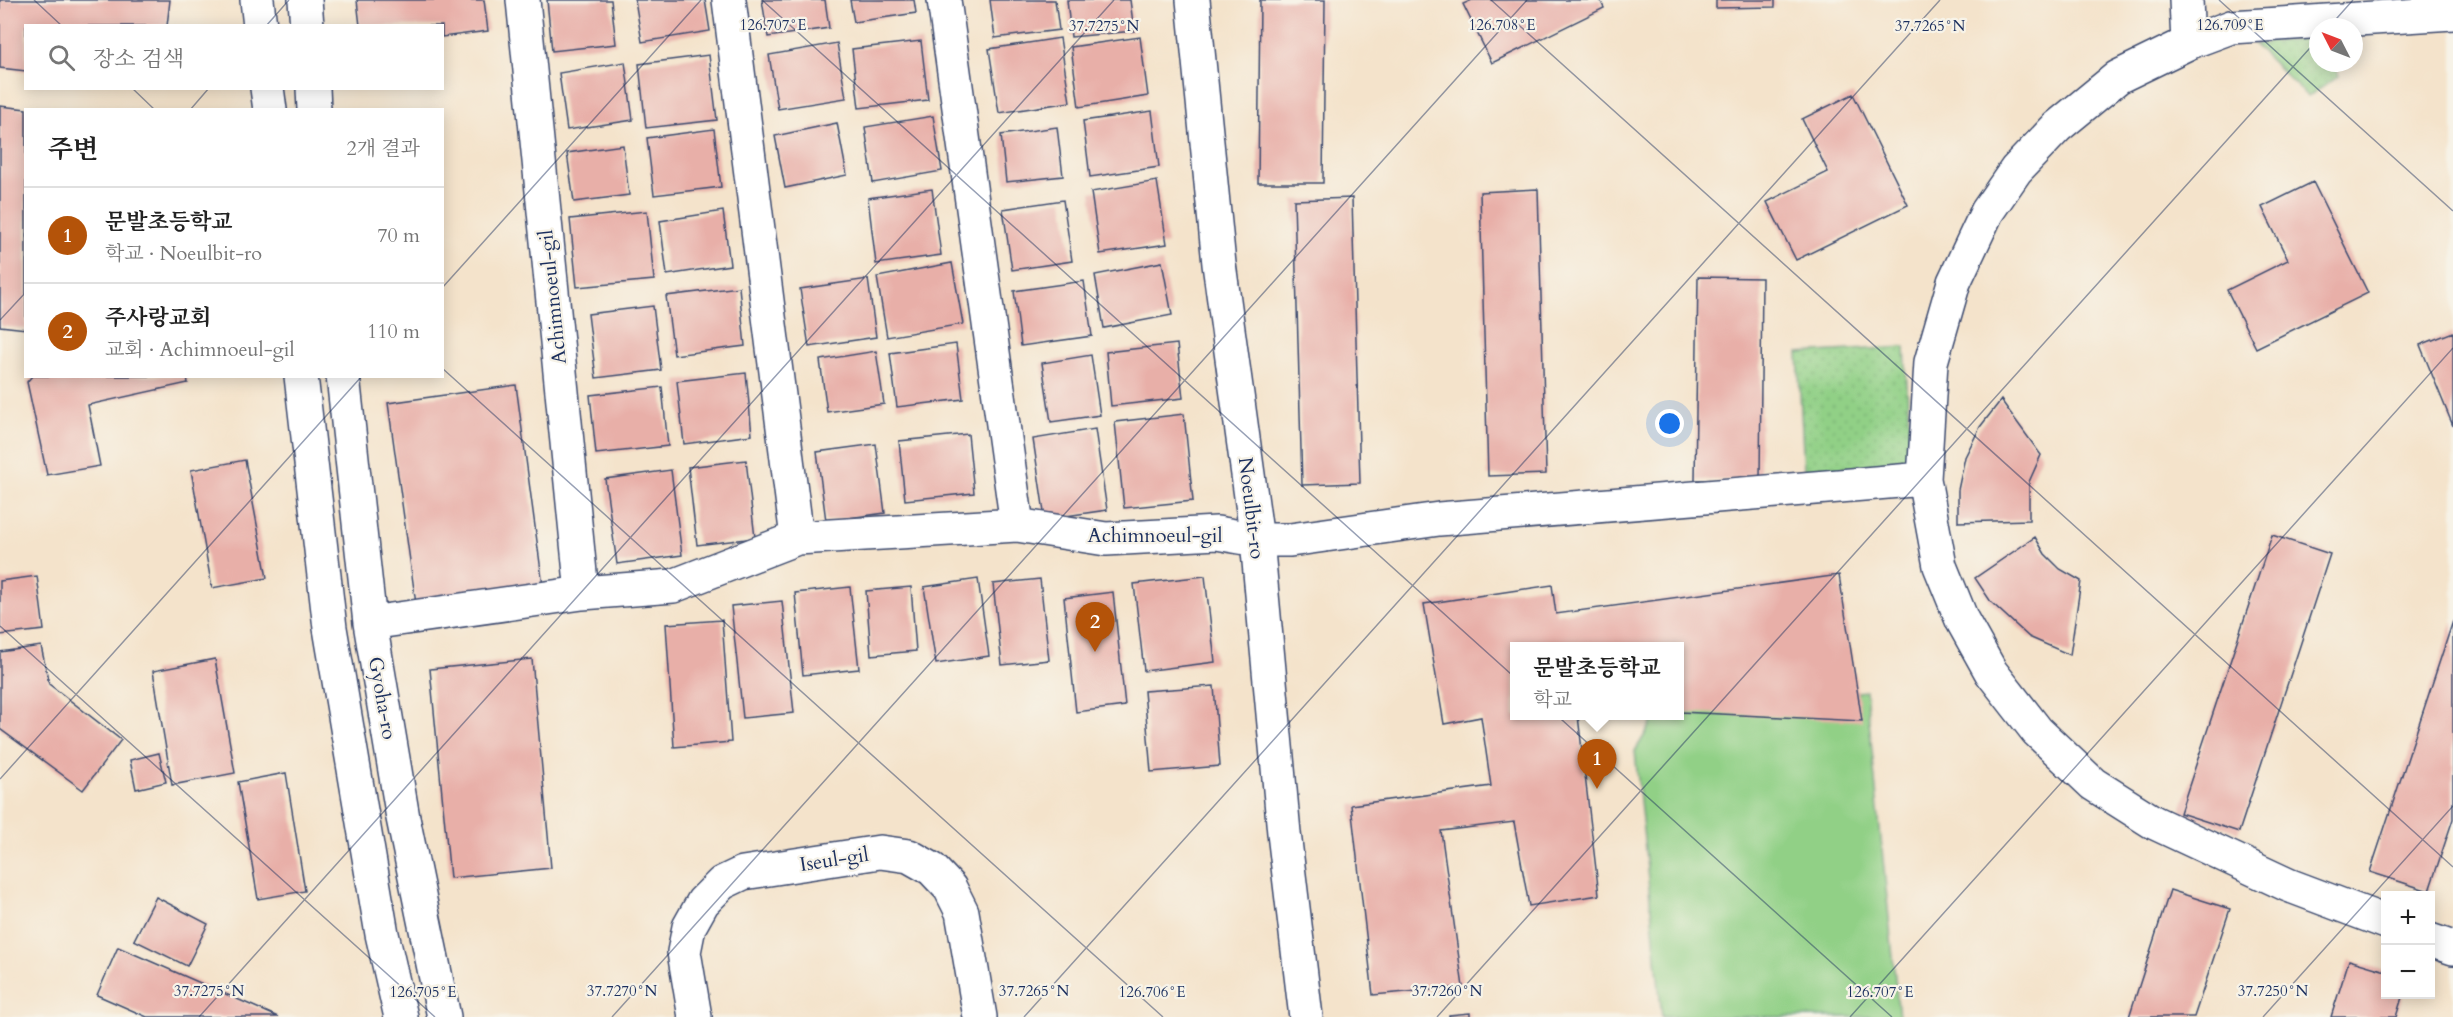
<!DOCTYPE html>
<html lang="ko">
<meta charset="utf-8">
<style>
:root{--surface:#fff;--page:#f6f6f6;--text:#222;--muted:#767676;--line:#e0e0e0;--accent:#b45309}
body{margin:0;font-family:Cardo,"Noto Serif KR",serif;background:var(--page);color:var(--text)}
.controls{position:absolute;right:18px;bottom:18px;display:grid;overflow:hidden;border-radius:0px;box-shadow:0 3px 15px #0003}
.controls button{width:54px;height:54px;display:grid;place-items:center;padding:0;border:0;border-bottom:2px solid var(--line);background:var(--surface);color:var(--text);font:30px sans-serif}
.compass{position:absolute;left:2309px;top:18px;width:54px;height:54px;border-radius:50%;background:var(--surface);box-shadow:0 3px 15px #0003;rotate:312deg}
.you{position:absolute;left:1670px;top:424px;width:21px;height:21px;margin:-15px;border:4px solid #fff;border-radius:50%;background:#1a73e8;box-shadow:0 0 0 9px #1a73e833}
.badge{display:grid;place-items:center;width:39px;height:39px;border-radius:50%;background:var(--accent);color:#fff;font-size:20px;font-weight:700}
.pin{position:absolute;translate:-50% -50px;filter:drop-shadow(0 2px 3px #0008)}
.pin::after{content:'';position:absolute;top:32px;width:21px;height:18px;background:inherit;clip-path:polygon(0 0,100% 0,50% 100%)}
.popup{position:absolute;left:1510px;top:642px;width:174px;height:78px;box-sizing:border-box;display:grid;place-content:center;border-radius:0px;background:var(--surface);filter:drop-shadow(0 2px 4px #0005);font-size:20px;white-space:nowrap;color:var(--muted)}
.popup b{font-size:22px;color:var(--text)}
.popup::after{content:'';position:absolute;left:50%;top:100%;margin-left:-12px;border:12px solid transparent;border-top-color:var(--surface)}
.list{margin:0;padding:0;list-style:none}
h2{display:flex;justify-content:space-between;align-items:center;height:78px;margin:0;padding:0 24px;font-size:26px}
h2 small{font-size:20px;font-weight:400;color:var(--muted)}
.list li{display:grid;grid-template-columns:39px 1fr auto;gap:18px;align-items:center;box-sizing:border-box;height:96px;padding:0 24px;border-top:2px solid var(--line)}
.list b{display:block;font-size:22px;white-space:nowrap}
.list p{margin:0;font-size:20px;white-space:nowrap;color:var(--muted)}
.list em{font-size:20px;font-style:normal;color:var(--muted)}
.icon{flex:none;width:33px;height:33px;fill:none;stroke:currentColor;stroke-width:2;stroke-linecap:round;stroke-linejoin:round}
.map{position:relative;flex:none;width:2453px;height:1017px;overflow:hidden}
.search{position:absolute;background:var(--surface);box-shadow:0 3px 15px #0003;left:24px;top:24px;width:420px;height:66px;display:flex;align-items:center;gap:15px;box-sizing:border-box;padding:0 21px;border-radius:0px;color:var(--muted);font-size:22px}
.panel{position:absolute;background:var(--surface);box-shadow:0 3px 15px #0003;left:24px;top:108px;width:420px;height:270px;border-radius:0px}
.map>svg:first-child{display:block}
.park{fill:url(#park-dots);stroke:#568072;stroke-width:1.5}
.pitch{fill:#91d086;stroke:#568072;stroke-width:1.5}
.building{fill:#e8afa8}
.lines{fill:none;stroke-linecap:round;stroke-linejoin:round}
.minor-casing{stroke:#3c4a6e;stroke-width:36}
.minor{stroke:#fff;stroke-width:33}
.ticks{fill:none;stroke:#1b2f5e;stroke-width:1.5;stroke-opacity:0.45}
.labels{text-anchor:middle;stroke-width:4.5;stroke-linejoin:round;paint-order:stroke}
.street-label{font-size:20px;fill:#1b2f5e;stroke:#f7f3e8}
.ticks-label{font-size:15px;text-anchor:middle;fill:#1b2f5e;stroke:#f7f3e8;stroke-width:4.5;stroke-linejoin:round;paint-order:stroke}
</style>
<div class="map">
<svg width="2453" height="1017" viewBox="0 0 2453 1017">
<defs>
<pattern id="park-dots" width="8" height="8" patternUnits="userSpaceOnUse" patternTransform="scale(1.5)"><rect width="8" height="8" fill="#91d086"/><path d="M2 2h.1M6 6h.1" fill="none" stroke="#7cb376" stroke-width="1.8" stroke-linecap="round"/></pattern>
</defs>
<rect width="100%" height="100%" fill="#f7f3e8"/>
<filter id="ink" filterUnits="userSpaceOnUse"><feTurbulence type="fractalNoise" baseFrequency=".0167" numOctaves="2"/><feDisplacementMap in="SourceGraphic" scale="12" xChannelSelector="R" yChannelSelector="G"/><feConvolveMatrix kernelMatrix="1 2 1 2 8 2 1 2 1" color-interpolation-filters="sRGB"/></filter>
<filter id="wash" filterUnits="userSpaceOnUse"><feTurbulence type="fractalNoise" baseFrequency=".008" numOctaves="4" result="noise"/><feDisplacementMap in="SourceGraphic" scale="24" xChannelSelector="R" yChannelSelector="G"/><feGaussianBlur stdDeviation="1.35" result="paint"/><feColorMatrix in="noise" values="0 0 0 0 0 0 0 0 0 0 0 0 0 0 0 0 0 1.4 0 .05"/><feComposite in="paint" operator="in"/></filter>
<g filter="url(#wash)">
<rect width="100%" height="100%" fill="#f4e3cb"/>
<path class="park" d="M 2318,37 L 2318,63 L 2335,63 L 2339,76 L 2308,97 L 2254,44 Z
M 1905,347 L 1911,465 L 1804,471 L 1798,353 Z"/>
<path class="pitch" d="M 1866,691 L 1899,1017 L 1662,1017 L 1635,751 L 1656,716 L 1680,716 L 1680,710 Z"/>
<g id="blocks">
<path class="building" d="M 0,0 L 170,0 L 167,26 L 26,26 L 26,71 L 0,68 Z
M 357,0 L 484,0 L 488,31 L 442,37 L 442,26 L 360,26 Z
M 547,0 L 611,0 L 616,44 L 552,51 Z
M 635,0 L 705,0 L 710,31 L 642,42 Z
M 762,0 L 825,0 L 829,28 L 768,37 Z
M 850,0 L 914,0 L 916,13 L 854,22 Z
M 990,0 L 1055,0 L 1059,30 L 995,38 Z
M 1067,0 L 1130,0 L 1134,31 L 1071,37 Z
M 1260,0 L 1325,0 L 1323,183 L 1258,183 Z
M 1472,0 L 1600,0 L 1604,8 L 1492,63 L 1463,4 Z
M 1716,0 L 1775,0 L 1775,7 L 1716,8 Z
M 1140,37 L 1148,96 L 1079,107 L 1071,47 Z
M 1060,38 L 1070,102 L 999,113 L 989,49 Z
M 921,41 L 928,100 L 859,108 L 852,49 Z
M 837,43 L 846,98 L 778,109 L 769,55 Z
M 709,55 L 717,120 L 646,128 L 639,64 Z
M 625,62 L 633,120 L 567,130 L 559,73 Z
M 1853,94 L 1908,205 L 1796,260 L 1767,202 L 1828,172 L 1802,119 Z
M 0,106 L 26,109 L 26,329 L 0,326 Z
M 1152,111 L 1159,167 L 1090,177 L 1083,121 Z
M 933,116 L 942,171 L 873,183 L 865,127 Z
M 837,123 L 847,175 L 785,188 L 775,136 Z
M 1057,127 L 1063,176 L 1006,182 L 1001,135 Z
M 714,129 L 721,187 L 654,195 L 647,138 Z
M 623,145 L 629,195 L 574,202 L 567,153 Z
M 1157,181 L 1167,244 L 1100,254 L 1091,192 Z
M 2313,182 L 2368,293 L 2256,348 L 2227,290 L 2288,260 L 2262,207 Z
M 932,189 L 941,255 L 876,264 L 868,198 Z
M 1538,189 L 1546,474 L 1488,476 L 1480,192 Z
M 1352,198 L 1360,483 L 1302,485 L 1294,200 Z
M 1063,200 L 1072,261 L 1012,270 L 1003,209 Z
M 647,211 L 654,280 L 577,287 L 570,219 Z
M 723,211 L 730,265 L 667,275 L 660,221 Z
M 1162,262 L 1172,315 L 1104,328 L 1095,275 Z
M 952,263 L 963,324 L 887,337 L 877,277 Z
M 1698,277 L 1762,278 L 1760,480 L 1695,480 Z
M 868,279 L 876,337 L 809,347 L 800,289 Z
M 1084,281 L 1092,336 L 1021,346 L 1014,291 Z
M 739,287 L 745,346 L 674,355 L 666,296 Z
M 653,306 L 661,370 L 596,378 L 588,314 Z
M 2453,332 L 2453,426 L 2420,345 Z
M 956,344 L 963,399 L 897,407 L 890,353 Z
M 1177,344 L 1183,398 L 1111,406 L 1106,352 Z
M 876,351 L 884,404 L 827,412 L 820,360 Z
M 1091,355 L 1100,415 L 1051,422 L 1042,363 Z
M 746,373 L 752,435 L 684,444 L 677,381 Z
M 32,376 L 187,376 L 188,383 L 88,405 L 100,466 L 47,475 L 27,382 Z
M 516,385 L 543,586 L 416,604 L 388,403 Z
M 662,387 L 668,446 L 596,454 L 590,395 Z
M 2001,400 L 2041,455 L 2029,482 L 2029,520 L 1958,522 L 1958,490 L 1965,457 L 1980,427 Z
M 1184,414 L 1193,501 L 1124,508 L 1115,422 Z
M 1095,429 L 1107,510 L 1045,519 L 1033,439 Z
M 968,434 L 974,493 L 905,500 L 899,441 Z
M 876,444 L 885,513 L 826,521 L 817,452 Z
M 245,460 L 267,578 L 212,588 L 191,470 Z
M 746,460 L 755,538 L 697,545 L 688,467 Z
M 671,470 L 682,555 L 617,564 L 605,479 Z
M 2272,535 L 2330,554 L 2239,832 L 2180,813 Z
M 2035,537 L 2045,554 L 2060,569 L 2081,581 L 2070,655 L 2029,637 L 1991,602 L 1975,578 Z
M 1839,575 L 1862,721 L 1680,712 L 1680,646 L 1514,646 L 1514,716 L 1578,716 L 1599,895 L 1529,906 L 1514,822 L 1441,831 L 1463,987 L 1373,995 L 1351,805 L 1491,786 L 1481,717 L 1444,724 L 1424,604 L 1552,585 L 1556,614 Z
M 37,576 L 44,630 L 0,635 L 0,581 Z
M 1205,576 L 1215,662 L 1144,671 L 1134,584 Z
M 978,579 L 989,656 L 936,664 L 924,587 Z
M 1040,579 L 1049,660 L 1002,665 L 993,584 Z
M 850,587 L 859,669 L 803,675 L 795,593 Z
M 911,587 L 916,651 L 871,655 L 866,591 Z
M 1113,592 L 1125,706 L 1076,712 L 1064,598 Z
M 782,601 L 794,713 L 743,718 L 731,606 Z
M 722,620 L 731,742 L 674,747 L 666,624 Z
M 2453,621 L 2453,819 L 2429,891 L 2370,872 Z
M 41,646 L 49,684 L 121,740 L 83,790 L 0,729 L 0,652 Z
M 215,659 L 235,773 L 172,785 L 153,671 Z
M 532,659 L 551,868 L 450,878 L 430,669 Z
M 1214,686 L 1220,766 L 1151,772 L 1144,691 Z
M 159,753 L 166,782 L 136,789 L 130,760 Z
M 286,773 L 305,891 L 258,899 L 238,782 Z
M 2170,890 L 2230,909 L 2194,1017 L 2129,1017 Z
M 156,897 L 208,924 L 187,966 L 134,940 Z
M 118,947 L 278,1017 L 147,1017 L 97,995 Z
M 2349,960 L 2386,971 L 2386,994 L 2403,994 L 2396,1017 L 2331,1017 Z
M 1470,1013 L 1470,1017 L 1449,1017 L 1449,1015 Z"/>
</g>
</g>
<g filter="url(#ink)">
<use href="#blocks" fill-opacity="0" stroke="#3c4a6e" stroke-width="1.5"/>
<g class="lines">
<defs>
<path id="minor" d="M 257,0 L 260,26
M 305,0 L 307,26
M 523,0 L 582,593
M 729,0 L 797,538
M 944,0 L 1017,525
M 1193,0 L 1219,264 L 1257,540 L 1284,833 L 1306,1017
M 2188,43 L 2231,27 L 2453,13
M 267,88 L 270,110
M 313,88 L 314,110
M 301,376 L 330,628 L 382,934 L 401,1017
M 343,376 L 370,623 L 403,818 L 444,1017
M 1924,479 L 1940,566 L 1962,620 L 1991,672 L 2037,731 L 2093,784 L 2153,822 L 2288,885 L 2386,922
M 370,623 L 582,593 L 673,586 L 797,538 L 1017,525 L 1106,539 L 1217,533 L 1257,540 L 1290,540 L 1439,519 L 1924,479 L 1931,362 L 1954,282 L 1987,212 L 2016,170 L 2057,127 L 2118,77 L 2188,43 L 2186,0
M 2430,940 L 2453,948
M 695,1017 L 684,952 L 689,927 L 703,902 L 722,883 L 743,873 L 880,852 L 909,856 L 932,869 L 950,888 L 962,912 L 980,1017"/>
</defs>
<use href="#minor" class="minor-casing"/>
<use href="#minor" class="minor"/>
</g>
</g>
<path class="ticks" d="M 34,0 L 62,26M 762,0 L 1892,1017M 1491,0 L 2453,867M 2219,0 L 2453,211M 266,26 L 289,0M 2329,27 L 2353,0M 132,88 L 155,110M 190,110 L 209,88M 442,288 L 701,0M 0,320 L 26,292M 442,368 L 1163,1017M 0,626 L 435,1017M 0,779 L 362,376M 199,1017 L 1114,0M 612,1017 L 1527,0M 1024,1017 L 1940,0M 1437,1017 L 2318,39M 1850,1017 L 2453,348M 2263,1017 L 2453,806"/>
<g class="labels">
<g class="street-label">
<text transform="translate(552 297) rotate(-96)" y="7">Achimnoeul-gil</text>
<text transform="translate(1252 508) rotate(83)" y="7">Noeulbit-ro</text>
<text x="1155" y="542">Achimnoeul-gil</text>
<text transform="translate(383 698) rotate(80)" y="7">Gyoha-ro</text>
<text transform="translate(834 859) rotate(-9)" y="7">Iseul-gil</text>
</g>
</g>
<g class="ticks-label">
<text x="773" y="30">126.707°E</text>
<text x="1502" y="30">126.708°E</text>
<text x="2230" y="30">126.709°E</text>
<text x="1104" y="31">37.7275°N</text>
<text x="1930" y="31">37.7265°N</text>
<text x="209" y="996">37.7275°N</text>
<text x="622" y="996">37.7270°N</text>
<text x="1034" y="996">37.7265°N</text>
<text x="1447" y="996">37.7260°N</text>
<text x="2273" y="996">37.7250°N</text>
<text x="423" y="997">126.705°E</text>
<text x="1152" y="997">126.706°E</text>
<text x="1880" y="997">126.707°E</text>
</g>
</svg>
<div class="controls">
<button>+</button>
<button>−</button>
</div>
<svg class="compass" viewBox="-18 -18 36 36"><path d="M0-13l5 13h-10z" fill="#e53935"/><path d="M0 13l5-13h-10z" fill="#767676"/></svg>
<div class="you"></div>
<div class="pin badge" style="left:1597px;top:789px">1</div>
<div class="popup"><b>문발초등학교</b>학교</div>
<div class="pin badge" style="left:1095px;top:652px">2</div>
<div class="search"><svg class="icon" aria-label="search" viewBox="0 0 24 24"><circle cx="10" cy="10" r="6"/><path d="M15 15l6 6"/></svg>장소 검색</div>
<section class="panel">
<h2>주변<small>2개 결과</small></h2>
<ul class="list">
<li><span class="badge">1</span><div><b>문발초등학교</b><p>학교 · Noeulbit-ro</p></div><em>70 m</em></li>
<li><span class="badge">2</span><div><b>주사랑교회</b><p>교회 · Achimnoeul-gil</p></div><em>110 m</em></li>
</ul>
</section>
</div>
